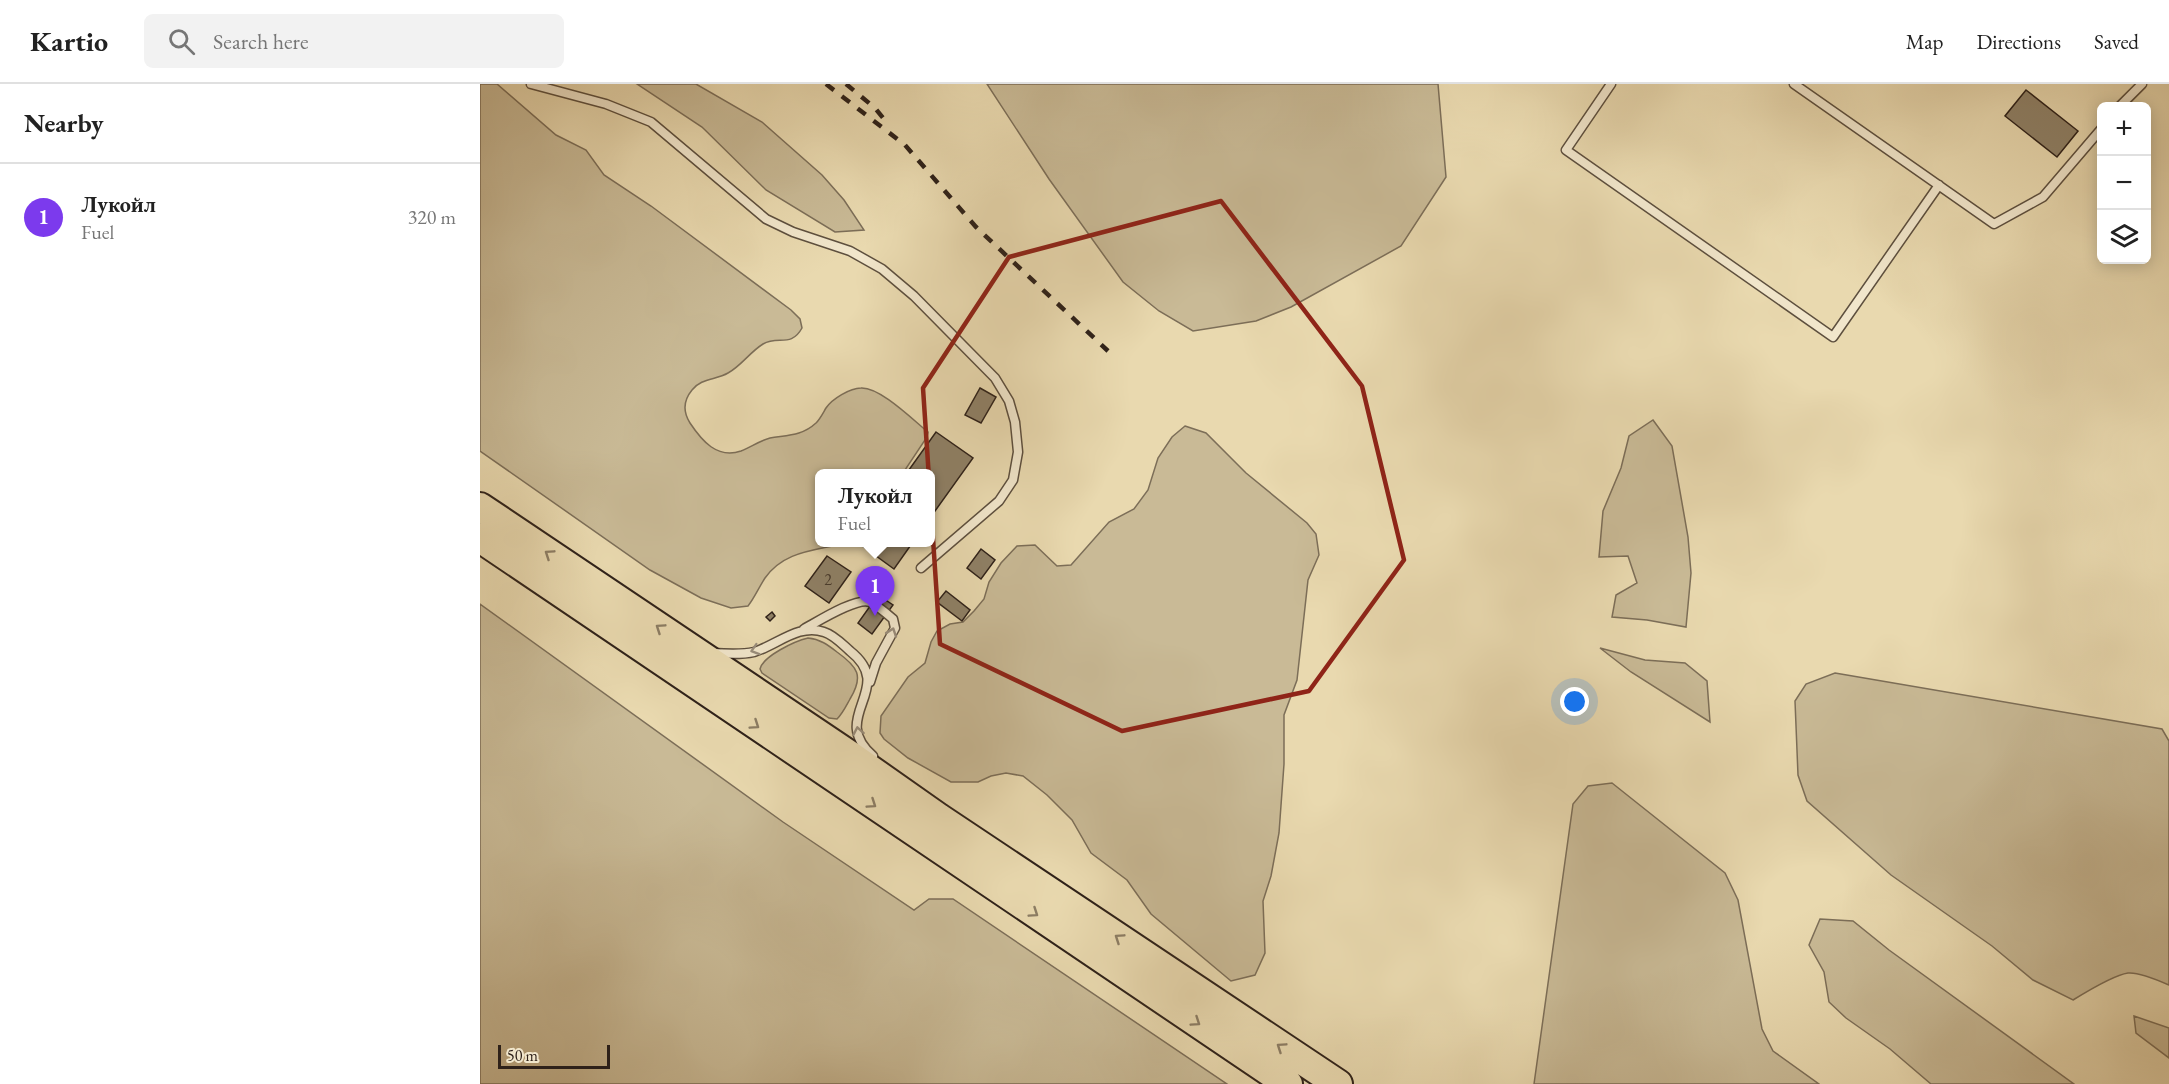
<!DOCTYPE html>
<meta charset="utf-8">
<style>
:root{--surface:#fff;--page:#f2f2f2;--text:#222;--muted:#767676;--line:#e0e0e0;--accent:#7c3aed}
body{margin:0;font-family:"EB Garamond",serif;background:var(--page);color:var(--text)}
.controls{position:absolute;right:18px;top:18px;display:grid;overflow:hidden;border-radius:9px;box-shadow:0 3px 15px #0003}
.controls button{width:54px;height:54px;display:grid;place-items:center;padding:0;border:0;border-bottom:2px solid var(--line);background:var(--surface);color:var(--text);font:30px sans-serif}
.scale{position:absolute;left:18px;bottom:15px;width:112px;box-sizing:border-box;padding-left:6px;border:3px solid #2e2119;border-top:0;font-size:16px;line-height:21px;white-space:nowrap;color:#2e2119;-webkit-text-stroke:4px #f1e6cb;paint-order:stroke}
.you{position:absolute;left:1095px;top:618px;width:21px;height:21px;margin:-15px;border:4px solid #fff;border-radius:50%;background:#1a73e8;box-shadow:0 0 0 9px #1a73e833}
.badge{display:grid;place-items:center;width:39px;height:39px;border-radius:50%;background:var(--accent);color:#fff;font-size:20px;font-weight:700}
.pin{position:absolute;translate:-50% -50px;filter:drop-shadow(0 2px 3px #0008)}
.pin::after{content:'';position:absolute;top:32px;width:21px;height:18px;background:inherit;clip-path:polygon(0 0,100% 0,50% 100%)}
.popup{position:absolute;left:335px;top:385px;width:120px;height:78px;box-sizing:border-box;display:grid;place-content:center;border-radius:9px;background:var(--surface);filter:drop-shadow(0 2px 4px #0005);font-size:20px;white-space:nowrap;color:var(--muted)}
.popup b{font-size:22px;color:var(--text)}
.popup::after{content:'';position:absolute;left:50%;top:100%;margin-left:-12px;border:12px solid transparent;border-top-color:var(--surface)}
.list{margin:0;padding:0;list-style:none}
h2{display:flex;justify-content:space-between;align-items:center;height:78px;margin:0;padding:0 24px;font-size:26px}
h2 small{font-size:20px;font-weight:400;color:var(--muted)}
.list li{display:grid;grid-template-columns:39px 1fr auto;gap:18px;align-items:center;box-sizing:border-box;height:108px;padding:0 24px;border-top:2px solid var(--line)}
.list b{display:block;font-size:22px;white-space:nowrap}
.list p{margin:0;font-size:20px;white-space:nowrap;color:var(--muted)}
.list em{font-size:20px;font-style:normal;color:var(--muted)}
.icon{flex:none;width:33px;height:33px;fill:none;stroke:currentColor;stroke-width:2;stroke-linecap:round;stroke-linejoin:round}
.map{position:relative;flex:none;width:1689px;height:1000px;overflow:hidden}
header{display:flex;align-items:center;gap:36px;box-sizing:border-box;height:84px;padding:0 30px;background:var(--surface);border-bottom:2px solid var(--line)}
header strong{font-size:28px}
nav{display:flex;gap:33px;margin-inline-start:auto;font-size:21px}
.search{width:420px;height:54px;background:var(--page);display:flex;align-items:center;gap:15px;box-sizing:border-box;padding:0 21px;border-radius:9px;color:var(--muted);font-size:22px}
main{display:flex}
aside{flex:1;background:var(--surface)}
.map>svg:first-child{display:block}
.green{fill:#c9ba96;stroke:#7c6e58;stroke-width:1.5}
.building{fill:#8f8167;stroke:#2e2119;stroke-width:1.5}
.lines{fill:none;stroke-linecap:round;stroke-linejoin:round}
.service-casing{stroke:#5d4f3e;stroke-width:11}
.trunk-casing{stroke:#2e2119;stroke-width:32}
.service{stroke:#f1e6cb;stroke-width:8}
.trunk{stroke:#e9d9af;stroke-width:28}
.rail{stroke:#2e2119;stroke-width:4.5;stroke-dasharray:10 10;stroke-linecap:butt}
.oneway{stroke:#8c7d64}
.oneway2{stroke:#998d7b}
.marked{fill:none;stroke:#8f2418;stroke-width:4.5;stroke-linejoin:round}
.labels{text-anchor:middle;stroke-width:4.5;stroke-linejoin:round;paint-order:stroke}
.number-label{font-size:16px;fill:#46392c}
</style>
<header>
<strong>Kartio</strong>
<div class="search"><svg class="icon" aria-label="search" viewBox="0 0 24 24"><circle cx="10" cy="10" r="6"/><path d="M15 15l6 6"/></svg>Search here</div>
<nav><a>Map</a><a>Directions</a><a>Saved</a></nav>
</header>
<main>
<aside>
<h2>Nearby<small></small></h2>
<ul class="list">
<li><span class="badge">1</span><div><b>Лукойл</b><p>Fuel</p></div><em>320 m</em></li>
</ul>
</aside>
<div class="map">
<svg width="1689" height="1000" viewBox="0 0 1689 1000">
<rect width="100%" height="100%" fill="#e9d9af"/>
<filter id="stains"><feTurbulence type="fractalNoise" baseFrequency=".00333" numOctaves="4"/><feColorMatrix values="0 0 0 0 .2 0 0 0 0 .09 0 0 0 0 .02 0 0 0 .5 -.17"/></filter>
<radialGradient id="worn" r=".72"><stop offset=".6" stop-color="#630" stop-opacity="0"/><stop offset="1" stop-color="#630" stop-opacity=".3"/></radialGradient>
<path class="green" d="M 0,0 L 17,0 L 76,51 L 106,66 L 124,91 L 171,122 L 311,226 L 320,235 L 322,244 C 311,264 298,251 283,260 C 270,268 261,282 248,289 C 236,296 221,294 212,306 C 203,317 203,328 210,339 C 222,357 237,375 261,367 C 271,363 279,357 290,354 C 307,351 322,352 336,339 C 340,335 343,329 346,324 C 352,315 370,304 381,304 C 400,303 432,335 448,348 L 447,353 L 423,389 L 340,390 L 340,458 L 365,459 C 336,467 305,466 285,494 C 279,503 275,513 268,522 L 251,524 L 221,514 L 170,486 L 0,367 Z
M 157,0 L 216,0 L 282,38 L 342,91 L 364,116 L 384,146 L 355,148 L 286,106 L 222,43 Z
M 507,0 L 958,0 L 966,93 L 921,162 L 811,223 L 776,237 L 713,247 L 679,227 L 643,198 L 569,95 Z
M 1173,336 L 1192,362 L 1208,453 L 1211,489 L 1206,543 L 1167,536 L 1132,533 L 1136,511 L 1157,499 L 1148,472 L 1119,473 L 1123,427 L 1141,384 L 1149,352 Z
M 705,342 L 726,349 L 766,389 L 827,439 L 836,450 L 839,471 L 828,496 L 817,596 L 804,631 L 804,680 L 799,749 L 791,792 L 783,817 L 785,869 L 775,891 L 751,897 L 671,830 L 647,796 L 611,769 L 592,736 L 567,711 L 543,692 L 526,689 L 511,692 L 498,698 L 471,698 L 428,674 L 404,655 L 400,649 L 401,632 L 428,593 L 445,579 L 451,558 L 457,547 L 470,540 L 483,538 L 494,527 L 504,515 L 509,498 L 521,479 L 537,462 L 555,461 L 577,482 L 591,481 L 629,438 L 654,425 L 668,406 L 678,374 L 692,353 Z
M 0,520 L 303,738 L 434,826 L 449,815 L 473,815 L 747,1000 L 0,1000 Z
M 328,554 C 340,555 348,561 357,568 C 378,583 384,592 370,615 C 366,622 363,629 357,635 L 349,634 L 282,589 L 280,585 C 283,572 315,557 328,554 Z
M 1120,564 L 1165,576 L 1205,579 L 1227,597 L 1230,638 L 1151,588 Z
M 1355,589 L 1682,645 L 1689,657 L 1689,901 C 1680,897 1658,888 1648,889 C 1634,891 1606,908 1593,916 L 1553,896 L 1512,862 L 1411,791 L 1327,717 L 1318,691 L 1315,617 L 1326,600 Z
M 1132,699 L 1245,789 L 1258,816 L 1282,945 L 1293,967 L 1339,1000 L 1054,1000 L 1093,720 L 1108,702 Z
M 1340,835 L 1373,837 L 1409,866 L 1594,1000 L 1451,1000 L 1410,965 L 1366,934 L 1349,918 L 1344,888 L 1329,861 Z
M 1654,932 L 1689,944 L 1689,974 L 1656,949 Z"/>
<path class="building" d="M 1546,6 L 1598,47 L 1577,73 L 1525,32 Z
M 500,304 L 516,313 L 501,339 L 485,331 Z
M 456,348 L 493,374 L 450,434 L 450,390 L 426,390 Z
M 377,458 L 433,458 L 414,485 Z
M 501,465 L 515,476 L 501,495 L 487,484 Z
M 347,472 L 371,488 L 349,519 L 325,502 Z
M 466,507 L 490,526 L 482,537 L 457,518 Z
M 398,511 L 413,521 L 392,550 L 378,539 Z
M 292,528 L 295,532 L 290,537 L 286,533 Z"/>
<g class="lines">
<defs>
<path id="service" d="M 51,0 L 126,20 L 171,38 L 286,135 L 313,148 L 370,167 L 402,185 L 434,212 L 515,294 L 529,317 L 535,338 L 538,368 L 533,396 L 519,417 L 441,484
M 1131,0 L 1086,66 L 1353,253 L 1459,101
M 1314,0 L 1514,140 L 1563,113 L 1622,44
M 1640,22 L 1662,0
M 324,545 C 337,538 376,513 390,518 C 398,522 406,529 413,535 L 415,544 L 396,579 L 390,598
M 233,569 C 247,570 261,571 274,568 C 297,561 319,539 344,548 C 354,551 362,560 370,567 C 418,605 347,632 393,672"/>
<path id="trunk" d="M 0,423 L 368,670 L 459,734 L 858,1000
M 0,454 L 808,1000"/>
</defs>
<use href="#service" class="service-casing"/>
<use href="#trunk" class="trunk-casing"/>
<use href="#service" class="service"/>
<use href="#trunk" class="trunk"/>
<path class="rail" d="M 346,0 L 425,61 L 496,143 L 628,267
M 366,0 L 395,24 L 408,40"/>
</g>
<defs><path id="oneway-chevron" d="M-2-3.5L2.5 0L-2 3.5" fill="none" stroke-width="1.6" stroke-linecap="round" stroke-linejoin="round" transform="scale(1.5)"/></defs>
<g class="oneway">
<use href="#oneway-chevron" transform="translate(69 470) rotate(-146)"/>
<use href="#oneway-chevron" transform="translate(180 544) rotate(-146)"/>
<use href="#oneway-chevron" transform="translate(275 641) rotate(34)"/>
<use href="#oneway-chevron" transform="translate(392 720) rotate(34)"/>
<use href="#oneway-chevron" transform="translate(554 829) rotate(34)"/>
<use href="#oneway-chevron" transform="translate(639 854) rotate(-146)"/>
<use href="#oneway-chevron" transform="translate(716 938) rotate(34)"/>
<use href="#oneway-chevron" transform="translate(801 963) rotate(-146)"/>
</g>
<g class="oneway2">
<use href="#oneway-chevron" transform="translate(412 548) rotate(-71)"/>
<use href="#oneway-chevron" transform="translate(275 566) rotate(163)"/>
<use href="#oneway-chevron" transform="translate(378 647) rotate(-100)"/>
</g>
<path class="marked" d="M 741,117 L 882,302 L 924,476 L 829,607 L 642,647 L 460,560 L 443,304 L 529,173 Z"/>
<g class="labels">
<g class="number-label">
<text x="348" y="501">2</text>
</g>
</g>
<rect width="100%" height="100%" filter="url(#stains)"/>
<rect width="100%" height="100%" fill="url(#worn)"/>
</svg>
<div class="controls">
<button>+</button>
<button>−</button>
<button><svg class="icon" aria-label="layers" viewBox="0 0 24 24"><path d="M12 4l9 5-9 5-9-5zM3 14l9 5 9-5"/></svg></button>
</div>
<div class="scale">50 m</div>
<div class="you"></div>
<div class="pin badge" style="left:395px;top:532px">1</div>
<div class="popup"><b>Лукойл</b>Fuel</div>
</div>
</main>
